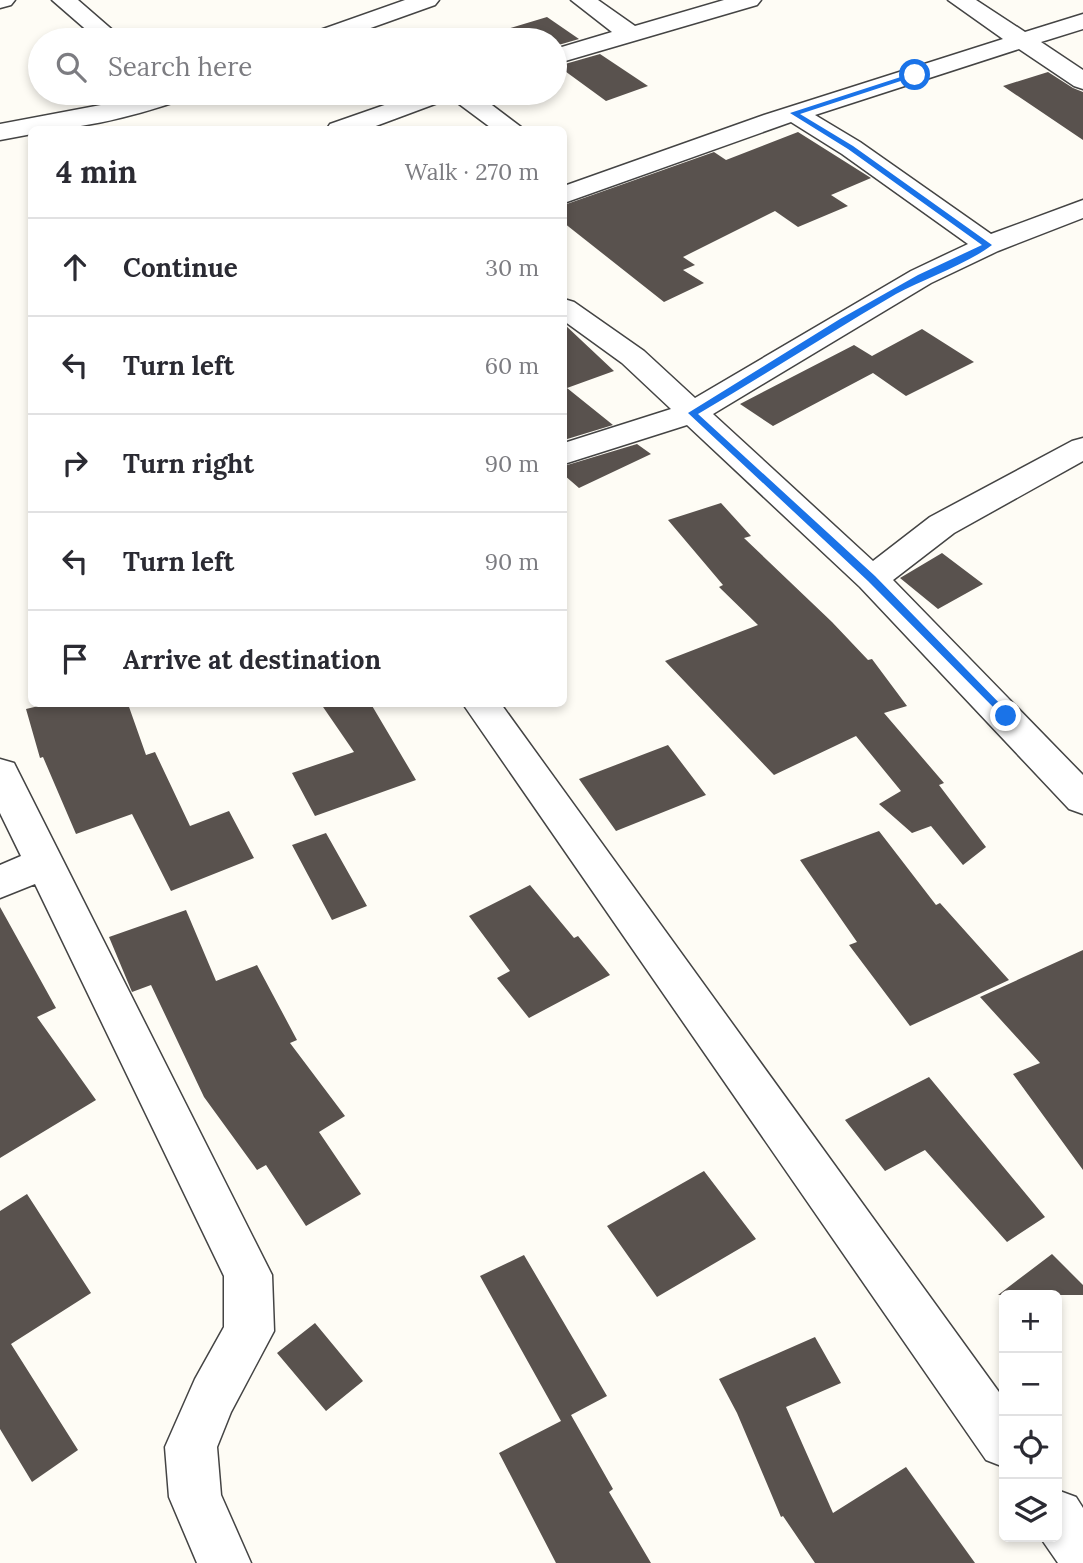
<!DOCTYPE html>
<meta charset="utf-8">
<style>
:root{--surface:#fff;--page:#f2f2f3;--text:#2b2b33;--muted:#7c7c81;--line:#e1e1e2}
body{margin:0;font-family:Lora,serif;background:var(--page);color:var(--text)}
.controls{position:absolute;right:21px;bottom:21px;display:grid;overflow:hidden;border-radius:10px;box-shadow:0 4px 10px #0003}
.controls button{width:63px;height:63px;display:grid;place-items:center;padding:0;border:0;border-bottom:2px solid var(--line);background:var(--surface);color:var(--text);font:35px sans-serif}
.stop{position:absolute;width:21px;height:21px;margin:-16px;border:5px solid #1a73e8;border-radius:50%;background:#fff}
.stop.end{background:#1a73e8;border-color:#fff;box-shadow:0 2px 7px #0008}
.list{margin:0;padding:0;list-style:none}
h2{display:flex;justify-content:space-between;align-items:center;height:91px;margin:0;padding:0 28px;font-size:30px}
h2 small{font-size:23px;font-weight:400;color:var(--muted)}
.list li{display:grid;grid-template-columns:46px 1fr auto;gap:21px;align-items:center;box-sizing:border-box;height:98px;padding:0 28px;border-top:2px solid var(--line)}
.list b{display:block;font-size:26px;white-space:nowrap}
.list em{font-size:23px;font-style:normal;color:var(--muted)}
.icon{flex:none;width:38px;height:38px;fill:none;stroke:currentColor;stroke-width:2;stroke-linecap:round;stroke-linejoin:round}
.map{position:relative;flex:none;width:1083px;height:1563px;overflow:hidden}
.search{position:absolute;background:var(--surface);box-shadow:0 4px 10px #0003;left:28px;top:28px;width:539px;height:77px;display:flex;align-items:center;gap:18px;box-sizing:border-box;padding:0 24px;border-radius:38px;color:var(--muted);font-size:26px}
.panel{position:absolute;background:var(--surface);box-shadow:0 4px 10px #0003;left:28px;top:126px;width:539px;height:581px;border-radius:10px}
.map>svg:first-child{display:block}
.building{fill:#59524e}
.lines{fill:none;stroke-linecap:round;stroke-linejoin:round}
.street-casing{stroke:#444;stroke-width:3}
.street{fill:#fff;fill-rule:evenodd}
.route{fill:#1a73e8}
</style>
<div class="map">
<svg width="1083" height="1563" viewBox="0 0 1083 1563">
<rect width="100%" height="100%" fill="#fefcf5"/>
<path class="building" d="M 547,17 L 579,39 L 555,46 L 555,40 L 522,40 L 507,29 Z
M 600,54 L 648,86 L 606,101 L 558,66 Z
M 1048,72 L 1073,88 L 1083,92 L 1083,140 L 1003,86 Z
M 798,132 L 871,178 L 831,195 L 848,206 L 798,227 L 775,211 L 683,257 L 695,265 L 683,270 L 704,283 L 664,302 L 564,223 L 564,205 L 714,152 L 726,160 Z
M 564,324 L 614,371 L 567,388 L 613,425 L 564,440 Z
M 922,329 L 974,362 L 906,396 L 873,373 L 773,426 L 740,404 L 854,345 L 872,356 Z
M 637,444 L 651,454 L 579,488 L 564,475 L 564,466 Z
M 721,503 L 751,536 L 744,538 L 832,622 L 868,660 L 872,659 L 907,706 L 884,713 L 944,783 L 939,785 L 986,847 L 963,865 L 931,826 L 912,833 L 879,804 L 901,791 L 856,736 L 774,775 L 665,661 L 758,625 L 719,587 L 723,585 L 668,520 Z
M 942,553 L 983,584 L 938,609 L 900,578 Z
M 47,704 L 128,704 L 146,755 L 155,752 L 190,826 L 229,811 L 254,858 L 171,891 L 132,814 L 76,834 L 43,757 L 40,758 L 26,709 Z
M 321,704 L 371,704 L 416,780 L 315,816 L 292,773 L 354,752 Z
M 668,745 L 706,795 L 616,831 L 579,779 Z
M 879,831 L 936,905 L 940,903 L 1009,980 L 910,1026 L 849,945 L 857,942 L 800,860 Z
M 326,833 L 367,906 L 332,920 L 292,845 Z
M 530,885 L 574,938 L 578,936 L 610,975 L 529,1018 L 497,978 L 510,971 L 469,916 Z
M 0,907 L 56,1008 L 37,1017 L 96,1100 L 0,1158 Z
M 186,910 L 216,981 L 257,965 L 297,1040 L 290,1043 L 345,1116 L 319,1132 L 361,1194 L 306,1226 L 266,1165 L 257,1170 L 204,1097 L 151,985 L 132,992 L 109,937 Z
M 1083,950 L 1083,1170 L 1013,1074 L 1040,1063 L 980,997 Z
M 929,1077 L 1045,1217 L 1007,1242 L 925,1150 L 885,1171 L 845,1120 Z
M 704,1171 L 756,1239 L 657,1297 L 607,1226 Z
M 27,1194 L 91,1293 L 11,1344 L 78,1450 L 32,1482 L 0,1429 L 0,1211 Z
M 1052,1254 L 1083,1285 L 1083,1295 L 998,1295 Z
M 524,1255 L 607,1396 L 571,1415 L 613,1489 L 609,1492 L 651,1563 L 556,1563 L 499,1453 L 561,1421 L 480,1276 Z
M 315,1323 L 363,1381 L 326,1411 L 277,1353 Z
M 815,1337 L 841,1383 L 786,1407 L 833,1513 L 906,1467 L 975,1563 L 815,1563 L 783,1516 L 781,1517 L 737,1413 L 719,1379 Z"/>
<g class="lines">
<defs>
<path id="street" d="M 0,0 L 15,0 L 11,5 L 0,8 Z
M 52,0 L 78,0 L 124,40 L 98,40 Z
M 405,0 L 439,0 L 435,5 L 337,40 L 303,40 L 306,35 Z
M 571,0 L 598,0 L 635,26 L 724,0 L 761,0 L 757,5 L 555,64 L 555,49 L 612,32 Z
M 948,0 L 976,0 L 1025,32 L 1083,14 L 1083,29 L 1041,42 L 1083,70 L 1083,89 L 1074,86 L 1019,49 L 815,115 L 860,142 L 991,234 L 1083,200 L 1083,218 L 998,251 L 931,283 L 713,414 L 873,561 L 930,517 L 1072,441 L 1083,438 L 1083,461 L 954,533 L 893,580 L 1083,775 L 1083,814 L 1069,809 L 860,587 L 687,425 L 564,464 L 564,443 L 671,409 L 622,363 L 564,321 L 564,299 L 574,302 L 644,351 L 695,398 L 911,271 L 968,244 L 842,154 L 791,122 L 564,203 L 564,186 L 764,115 L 1003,39 Z
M 154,93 L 191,93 L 187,98 C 138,115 83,130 32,130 L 32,134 L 0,140 L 0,124 L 138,98 Z
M 419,93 L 476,93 L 525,130 L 494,130 L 451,98 L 365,130 L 326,130 L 330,124 Z
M 463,704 L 501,704 L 1004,1399 L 1004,1467 L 986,1460 Z
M 0,759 L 14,763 L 19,773 L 272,1275 L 274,1331 L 231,1412 L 217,1447 L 221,1495 L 251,1563 L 197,1563 L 169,1497 L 165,1447 L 195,1379 L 224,1327 L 224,1276 L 35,884 L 0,898 L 0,865 L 21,856 L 0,813 Z
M 1057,1490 L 1076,1497 L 1083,1508 L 1083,1563 L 1058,1563 L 1040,1537 L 1057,1537 Z"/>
</defs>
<use href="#street" class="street-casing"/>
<use href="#street" class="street"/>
</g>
<path class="route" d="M 913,73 L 919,75 L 800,114 L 853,146 L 992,245 C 969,263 924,279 896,294 C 829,333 765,375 698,414 L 875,576 L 1009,713 L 1011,716 L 1006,720 L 868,581 L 688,413 L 840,319 L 918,275 L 982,245 L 848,149 L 790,113 Z"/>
</svg>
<div class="controls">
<button>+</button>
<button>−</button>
<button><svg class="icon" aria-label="locate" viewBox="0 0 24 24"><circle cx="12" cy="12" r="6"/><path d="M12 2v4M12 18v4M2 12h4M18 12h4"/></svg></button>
<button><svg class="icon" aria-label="layers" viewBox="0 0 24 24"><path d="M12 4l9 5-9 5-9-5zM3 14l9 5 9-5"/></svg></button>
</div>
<div class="stop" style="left:915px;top:75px"></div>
<div class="stop end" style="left:1006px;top:716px"></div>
<div class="search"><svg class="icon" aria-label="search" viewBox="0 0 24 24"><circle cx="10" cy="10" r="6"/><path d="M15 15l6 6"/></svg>Search here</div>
<section class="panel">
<h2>4 min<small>Walk · 270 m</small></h2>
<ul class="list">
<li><svg class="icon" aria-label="ahead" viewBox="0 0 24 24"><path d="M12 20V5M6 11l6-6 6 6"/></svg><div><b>Continue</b></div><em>30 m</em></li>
<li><svg class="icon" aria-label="left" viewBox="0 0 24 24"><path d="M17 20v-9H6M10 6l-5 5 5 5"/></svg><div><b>Turn left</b></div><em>60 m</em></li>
<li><svg class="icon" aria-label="right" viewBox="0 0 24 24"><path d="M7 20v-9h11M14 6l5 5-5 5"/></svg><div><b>Turn right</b></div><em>90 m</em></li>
<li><svg class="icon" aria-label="left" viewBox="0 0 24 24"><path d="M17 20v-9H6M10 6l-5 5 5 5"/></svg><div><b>Turn left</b></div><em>90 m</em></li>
<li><svg class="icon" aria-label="arrive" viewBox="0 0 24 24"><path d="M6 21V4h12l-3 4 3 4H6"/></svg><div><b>Arrive at destination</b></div></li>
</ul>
</section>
</div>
